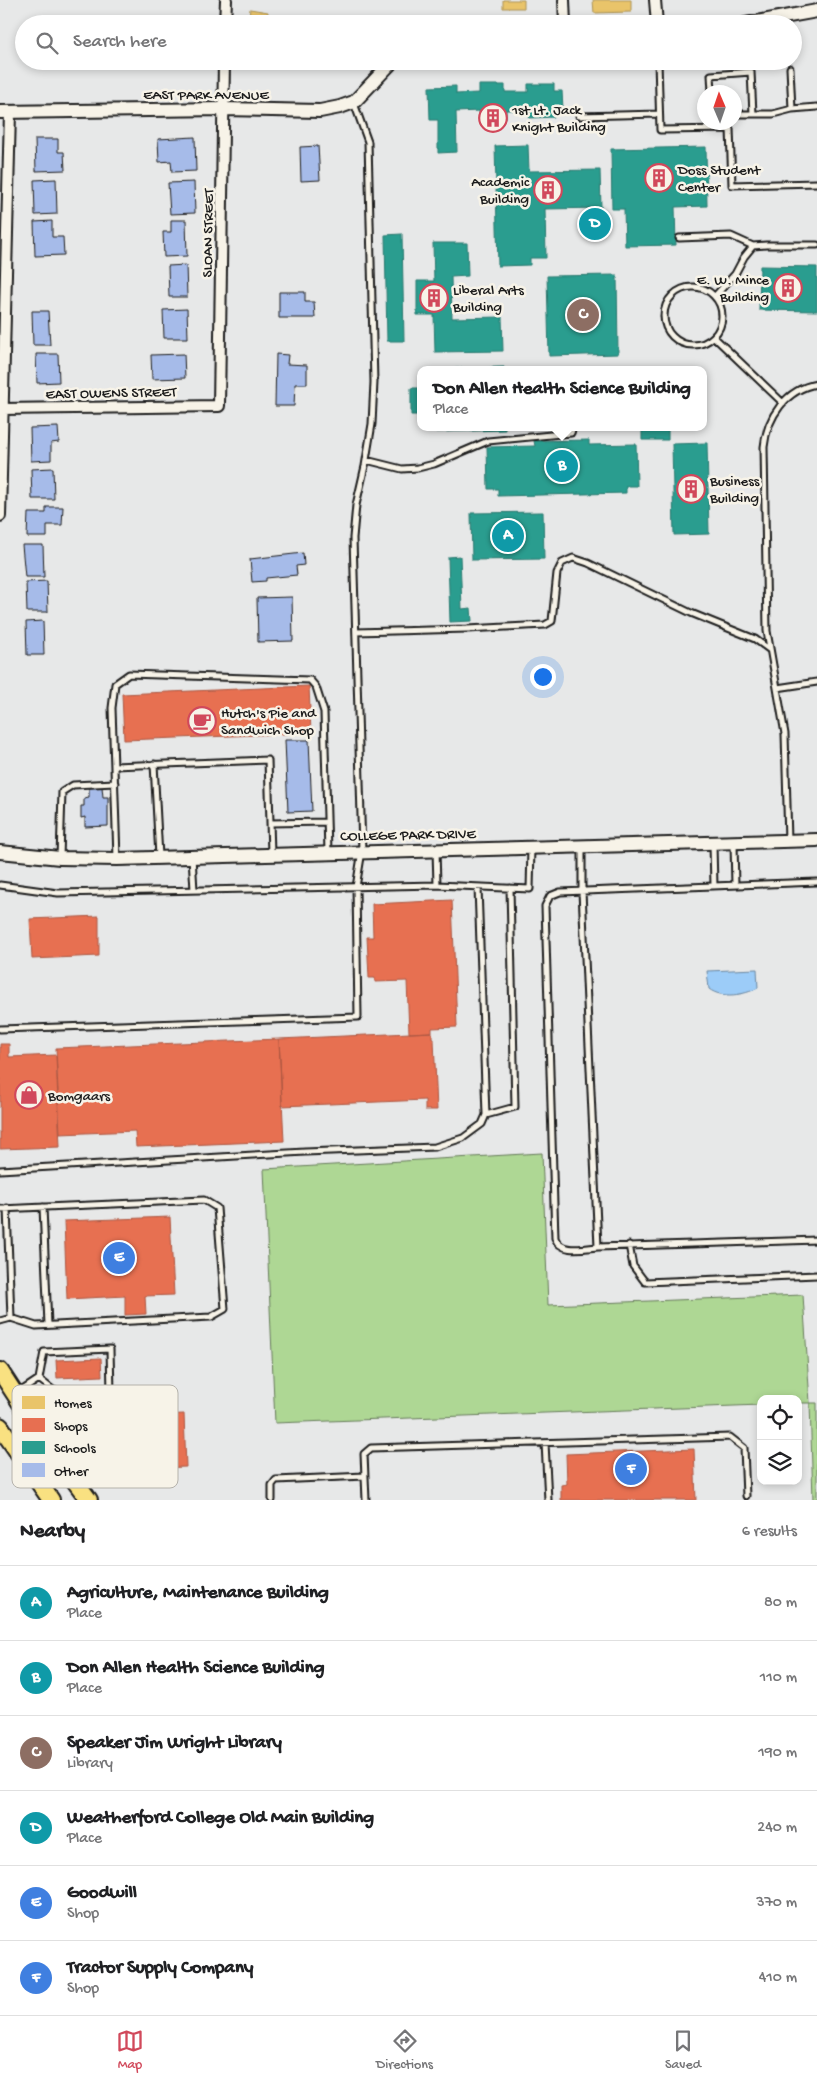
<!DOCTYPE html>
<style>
:root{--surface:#fff;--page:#f6f6f6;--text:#202124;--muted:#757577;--line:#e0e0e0;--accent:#d1495b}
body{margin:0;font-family:"Gochi Hand",sans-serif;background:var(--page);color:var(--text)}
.controls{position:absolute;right:15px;bottom:15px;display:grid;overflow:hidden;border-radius:10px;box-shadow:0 2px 8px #0003}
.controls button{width:45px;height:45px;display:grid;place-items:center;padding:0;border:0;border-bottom:1px solid var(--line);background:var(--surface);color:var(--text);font:25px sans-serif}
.compass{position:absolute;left:697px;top:85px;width:45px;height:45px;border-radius:50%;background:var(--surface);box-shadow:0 2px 8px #0003;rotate:358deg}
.you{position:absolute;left:542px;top:676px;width:18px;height:18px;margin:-12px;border:4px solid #fff;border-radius:50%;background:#1a73e8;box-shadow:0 0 0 8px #1a73e833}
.badge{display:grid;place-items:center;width:32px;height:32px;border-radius:50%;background:var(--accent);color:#fff;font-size:16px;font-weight:700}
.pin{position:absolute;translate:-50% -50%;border:2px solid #fff;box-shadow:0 1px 5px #0006}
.popup{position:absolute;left:417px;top:366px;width:290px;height:65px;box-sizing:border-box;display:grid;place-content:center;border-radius:10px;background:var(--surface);filter:drop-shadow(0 1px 4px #0005);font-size:16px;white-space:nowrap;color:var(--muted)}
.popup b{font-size:19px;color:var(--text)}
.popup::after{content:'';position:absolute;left:50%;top:100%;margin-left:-10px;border:10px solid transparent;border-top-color:var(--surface)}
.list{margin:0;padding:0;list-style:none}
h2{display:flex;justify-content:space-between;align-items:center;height:65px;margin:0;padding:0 20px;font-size:21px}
h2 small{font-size:16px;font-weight:400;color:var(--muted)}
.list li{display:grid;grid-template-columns:32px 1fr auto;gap:15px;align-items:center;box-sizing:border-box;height:75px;padding:0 20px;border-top:1px solid var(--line)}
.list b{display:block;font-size:19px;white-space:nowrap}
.list p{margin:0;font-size:16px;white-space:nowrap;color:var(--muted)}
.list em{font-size:16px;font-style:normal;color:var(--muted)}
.icon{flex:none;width:28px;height:28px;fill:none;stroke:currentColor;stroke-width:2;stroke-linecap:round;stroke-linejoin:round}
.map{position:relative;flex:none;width:817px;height:1500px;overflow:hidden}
.search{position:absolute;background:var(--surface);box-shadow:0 2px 8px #0003;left:15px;right:15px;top:15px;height:55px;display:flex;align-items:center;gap:12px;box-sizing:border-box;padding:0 18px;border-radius:28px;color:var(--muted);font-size:19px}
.sheet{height:515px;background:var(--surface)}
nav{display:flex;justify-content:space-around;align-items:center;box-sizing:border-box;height:70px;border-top:1px solid var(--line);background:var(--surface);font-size:14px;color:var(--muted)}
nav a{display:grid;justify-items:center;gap:2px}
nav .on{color:var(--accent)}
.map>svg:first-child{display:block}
.green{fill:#aed794;stroke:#657a58}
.water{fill:#9cccf8;stroke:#6986a0}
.homes{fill:#e9c46a;stroke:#ac9253}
.shops{fill:#e76f51;stroke:#aa5641}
.schools{fill:#2a9d8f;stroke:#26766c}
.building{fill:#a6bbe9;stroke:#1c1c1c}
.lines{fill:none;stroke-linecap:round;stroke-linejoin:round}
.service-casing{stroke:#1c1c1c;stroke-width:9}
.minor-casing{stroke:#1c1c1c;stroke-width:14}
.tertiary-casing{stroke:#1c1c1c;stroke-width:16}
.primary-casing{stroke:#1c1c1c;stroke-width:20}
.service{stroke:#f7f3e8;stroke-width:5}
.minor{stroke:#f7f3e8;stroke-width:10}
.tertiary{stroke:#f7f3e8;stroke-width:12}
.primary{stroke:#f9e181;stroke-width:16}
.labels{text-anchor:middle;stroke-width:5;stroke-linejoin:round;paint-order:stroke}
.street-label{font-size:15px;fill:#1c1c1c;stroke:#f7f3e8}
.poi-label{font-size:15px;fill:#1c1c1c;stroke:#f7f3e8;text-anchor:start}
.key{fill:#f7f3e8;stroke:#b5b2ab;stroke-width:1}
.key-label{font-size:14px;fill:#1c1c1c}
</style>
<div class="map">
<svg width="817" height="1500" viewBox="0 0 817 1500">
<rect width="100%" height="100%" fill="#e7e8e8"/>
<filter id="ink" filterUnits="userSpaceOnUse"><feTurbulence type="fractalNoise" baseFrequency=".02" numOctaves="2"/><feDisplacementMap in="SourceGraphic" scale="10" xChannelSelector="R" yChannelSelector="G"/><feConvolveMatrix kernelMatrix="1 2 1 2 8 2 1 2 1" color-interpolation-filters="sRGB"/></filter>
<g filter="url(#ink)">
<path class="green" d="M 542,1153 L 548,1305 L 803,1295 L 810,1403 L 817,1403 L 817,1500 L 813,1500 L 810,1403 L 798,1403 L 798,1399 L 761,1399 L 761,1405 L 275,1423 L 264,1169 Z"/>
<path class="water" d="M 757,969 L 758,988 C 744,995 722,999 709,989 L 707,971 Z"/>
<path class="homes" d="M 503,0 L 524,0 L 524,8 L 503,8 Z
M 593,0 L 631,0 L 631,12 L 594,13 Z
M 250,9 L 268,12 L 267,23 L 274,24 L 248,24 Z"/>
<path class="shops" d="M 309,686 L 311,733 L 124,740 L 122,694 Z
M 452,900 L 457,1027 L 432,1028 L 432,1032 L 409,1033 L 407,981 L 375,982 L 375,978 L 369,978 L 367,937 L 373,937 L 372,904 Z
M 99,916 L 99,956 L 32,959 L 30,919 Z
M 432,1032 L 432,1039 L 434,1039 L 437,1110 L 425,1110 L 425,1100 L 282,1106 L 279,1039 Z
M 279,1039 L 284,1141 L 136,1147 L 135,1131 L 60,1134 L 56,1048 Z
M 0,1044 L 9,1044 L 9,1057 L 56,1055 L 60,1147 L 0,1149 Z
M 170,1217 L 174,1295 L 145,1296 L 146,1314 L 125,1315 L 125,1296 L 67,1299 L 64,1221 Z
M 101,1358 L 102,1376 L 57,1378 L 56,1360 Z
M 184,1414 L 186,1467 L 131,1469 L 129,1416 Z
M 694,1449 L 696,1500 L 561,1500 L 561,1485 L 567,1484 L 566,1454 Z"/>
<path class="schools" d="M 528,84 L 554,84 L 554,91 L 562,91 L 563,109 L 555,109 L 555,117 L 529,118 L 529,110 L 506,110 L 506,118 L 480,119 L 479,111 L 456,112 L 457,152 L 438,153 L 438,120 L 430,120 L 429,87 L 456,86 L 456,94 L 479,93 L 479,85 L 505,85 L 505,92 L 528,92 Z
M 528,145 L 529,171 L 600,170 L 601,208 L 545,209 L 546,258 L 530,258 L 530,265 L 498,266 L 495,146 Z
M 706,147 L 707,206 L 675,207 L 676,245 L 625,246 L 624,209 L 612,209 L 611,149 Z
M 402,234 L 404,341 L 387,341 L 385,235 Z
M 433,243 L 467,243 L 468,276 L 451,277 L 452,318 L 502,317 L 503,351 L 435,352 L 434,315 L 417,315 L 417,281 L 434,281 Z
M 760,266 L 817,267 L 817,311 L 759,310 Z
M 617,275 L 618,354 L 549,356 L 547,276 Z
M 504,367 L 504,370 L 435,370 L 435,369 Z
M 411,388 L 421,388 L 421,415 L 411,415 Z
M 436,427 L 505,427 L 505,430 L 436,432 Z
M 642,427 L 668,427 L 668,440 L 642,440 Z
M 589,440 L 589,445 L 636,444 L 637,486 L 626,486 L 626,493 L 498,496 L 498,489 L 488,489 L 487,447 L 535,446 L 534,441 Z
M 707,443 L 709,534 L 674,535 L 672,444 Z
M 543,512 L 544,559 L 472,560 L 471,513 Z
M 460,556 L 462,609 L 471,608 L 472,621 L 450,622 L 448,557 Z"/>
<path class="building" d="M 195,137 L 196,171 L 172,172 L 171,161 L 159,162 L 158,139 Z
M 35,139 L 58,139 L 58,152 L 64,152 L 65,170 L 36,171 Z
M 318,146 L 320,180 L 301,181 L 300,147 Z
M 56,179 L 57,214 L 35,215 L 34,180 Z
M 194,182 L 195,213 L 170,214 L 168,183 Z
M 171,220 L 186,220 L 187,256 L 164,257 L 163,232 L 171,232 Z
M 52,221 L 52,237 L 63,237 L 64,255 L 35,256 L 34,222 Z
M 186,265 L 187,297 L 169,297 L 168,266 Z
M 279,292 L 305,292 L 305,302 L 314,302 L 315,318 L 279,318 Z
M 187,309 L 188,338 L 164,338 L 163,310 Z
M 32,311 L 48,311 L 50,345 L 33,345 Z
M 36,354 L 58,354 L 59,382 L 37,383 Z
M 184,354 L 185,378 L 152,379 L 151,355 Z
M 276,354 L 288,355 L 287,364 L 307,365 L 307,384 L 295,384 L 294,406 L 275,406 Z
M 58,427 L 59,442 L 51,443 L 51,460 L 31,461 L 30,428 Z
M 53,468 L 54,499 L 32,499 L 31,469 Z
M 46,507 L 63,507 L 62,525 L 47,525 L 47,537 L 27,537 L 28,513 L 46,513 Z
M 22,545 L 43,545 L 44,577 L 25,577 Z
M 303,553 L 304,565 L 296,566 L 297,575 L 266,578 L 266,581 L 252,582 L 250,559 Z
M 47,581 L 48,612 L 27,612 L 26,582 Z
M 292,597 L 293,641 L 258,642 L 257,598 Z
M 43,621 L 44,655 L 27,655 L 26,622 Z
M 285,740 L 309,740 L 312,811 L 288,812 Z
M 102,787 L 103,797 L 108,797 L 108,826 L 85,827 L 85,817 L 81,818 L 81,806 L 84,806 L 84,798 L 89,797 L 89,788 Z"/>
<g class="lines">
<defs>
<path id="service" d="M 658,61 L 660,130 L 730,129 L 732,185 L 817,183
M 790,68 L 792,109
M 712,92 L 711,75 L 751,72 L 753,114
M 734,114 L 773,114 L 792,109 L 817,107
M 579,116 L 659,114
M 679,238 L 731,236 L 753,246
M664 316a29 29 0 1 1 58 0a29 29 0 1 1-58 0Z
M 715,296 L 735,274 L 744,257 L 753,246 L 766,245 L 817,245
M 714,337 L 783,403
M 366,460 L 402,469 L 418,468 L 434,464 L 488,441 L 571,433 L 573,427
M 356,632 L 467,629 L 545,625 L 552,621 L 557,573 L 562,563 L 573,558 L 588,563 L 691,613 L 755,639 L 770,650
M 777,688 L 817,682
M 154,764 L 159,857
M 114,766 L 268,760 L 271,853
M 270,823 L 327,822
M 788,841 L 785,734 L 767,631 L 764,447 C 767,417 786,389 817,384
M 734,844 L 735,885
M 713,845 L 714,886
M 582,848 L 582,891 L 598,1247 L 817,1240
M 192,857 L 194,890
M 60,858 L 62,792 L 73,785 L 115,783
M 117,858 L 112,708 L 115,684 L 129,674 L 310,680 L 316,687 L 324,712 L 328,852
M 0,885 L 58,893 L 437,885 L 436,850
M 437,885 L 530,889 L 531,848
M 478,887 L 486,1115 L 515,1107 L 510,888
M 0,1029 L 358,1017 L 356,887 L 362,851 L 353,538 L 356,505 L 365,466 L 372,424 L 374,382 L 368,142 L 354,103
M 0,1170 L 305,1152 L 435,1147 L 463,1138 L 482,1124 L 486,1115
M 43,1207 L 48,1325
M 0,1209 L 204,1200 L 217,1208 L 225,1309 L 211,1317 L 36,1326 L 11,1318
M 629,1245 L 633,1266 L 645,1282 L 817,1275
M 598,1247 C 584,1248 561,1254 555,1238 L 545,906 L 550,896 L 560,892 L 817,882
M 0,1321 L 11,1318 L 7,1208
M 18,1393 L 39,1379 L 53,1390 L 64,1394 L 111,1393 L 110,1349 L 44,1352 L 39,1379
M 46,1437 L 69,1421 L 107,1421 L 110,1460
M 545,1443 L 548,1500
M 272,1500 L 272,1485 L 276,1480 L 365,1476
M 366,1500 L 364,1454 L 371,1448 L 730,1437 L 744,1448 L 746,1496"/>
<path id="minor" d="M 564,0 L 565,24
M 655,0 L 657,24
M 225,24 L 226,0
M 2,409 L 219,406 L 224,61
M 0,516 L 10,112"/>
<path id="tertiary" d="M 745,24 L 817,11
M 0,112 L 223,109 L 320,111 L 340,107 L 354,102 L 393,61
M 0,852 L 60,858 L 117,859 L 817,840"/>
<path id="primary" d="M 0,1371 L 44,1439 L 89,1500
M 0,1426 L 51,1500"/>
</defs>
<use href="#service" class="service-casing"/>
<use href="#minor" class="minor-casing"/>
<use href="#tertiary" class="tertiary-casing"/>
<use href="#primary" class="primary-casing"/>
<use href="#service" class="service"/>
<use href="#minor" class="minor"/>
<use href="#tertiary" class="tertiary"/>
<use href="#primary" class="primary"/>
</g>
</g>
<defs>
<symbol id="building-ring" viewBox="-11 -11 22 22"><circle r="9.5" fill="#f7f3e8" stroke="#d1495b" stroke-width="1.5"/><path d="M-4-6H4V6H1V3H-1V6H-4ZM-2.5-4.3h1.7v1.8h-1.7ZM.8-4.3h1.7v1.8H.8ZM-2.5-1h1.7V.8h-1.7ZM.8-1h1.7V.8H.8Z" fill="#d1495b"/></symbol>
<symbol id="cafe-ring" viewBox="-11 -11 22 22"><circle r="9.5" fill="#f7f3e8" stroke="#d1495b" stroke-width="1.5"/><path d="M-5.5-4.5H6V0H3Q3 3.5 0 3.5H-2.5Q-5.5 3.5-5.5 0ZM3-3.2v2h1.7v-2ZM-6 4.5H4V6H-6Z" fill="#d1495b"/></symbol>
<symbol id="shop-ring" viewBox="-11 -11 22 22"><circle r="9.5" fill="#f7f3e8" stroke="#d1495b" stroke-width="1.5"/><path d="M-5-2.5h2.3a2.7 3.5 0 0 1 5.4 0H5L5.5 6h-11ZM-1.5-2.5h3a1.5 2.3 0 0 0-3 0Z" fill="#d1495b"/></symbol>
</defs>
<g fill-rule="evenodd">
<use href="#building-ring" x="477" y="102" width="32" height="32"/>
<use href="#building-ring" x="643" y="162" width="32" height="32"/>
<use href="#building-ring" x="532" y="174" width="32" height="32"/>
<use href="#building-ring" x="772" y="272" width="32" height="32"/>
<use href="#building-ring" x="418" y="282" width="32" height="32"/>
<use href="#building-ring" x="675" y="473" width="32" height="32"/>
<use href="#cafe-ring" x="186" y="705" width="32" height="32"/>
<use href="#shop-ring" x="13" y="1079" width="32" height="32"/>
</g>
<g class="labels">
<g class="street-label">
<text x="206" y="99">EAST PARK AVENUE</text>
<text transform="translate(207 233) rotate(-89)" y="5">SLOAN STREET</text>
<text transform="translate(111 392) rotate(-1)" y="5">EAST OWENS STREET</text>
<text transform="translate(408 834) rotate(-1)" y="5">COLLEGE PARK DRIVE</text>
</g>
<g class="poi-label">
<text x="512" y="114">1st Lt. Jack<tspan x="512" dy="17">Knight Building</tspan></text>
<text x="678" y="174">Doss Student<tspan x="678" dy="17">Center</tspan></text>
<text x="529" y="186" text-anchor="end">Academic<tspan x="529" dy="17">Building</tspan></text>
<text x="769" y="284" text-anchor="end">E. W. Mince<tspan x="769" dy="17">Building</tspan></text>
<text x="453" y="294">Liberal Arts<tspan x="453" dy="17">Building</tspan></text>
<text x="710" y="485">Business<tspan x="710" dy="17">Building</tspan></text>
<text x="221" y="717">Hutch's Pie and<tspan x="221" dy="17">Sandwich Shop</tspan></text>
<text x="48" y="1100">Bomgaars</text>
</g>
</g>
<rect x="12" y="1385" width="166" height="103" rx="8" class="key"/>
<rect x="22" y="1396" width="23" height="13" fill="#e9c46a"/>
<rect x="22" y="1418" width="23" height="14" fill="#e76f51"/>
<rect x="22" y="1441" width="23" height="13" fill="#2a9d8f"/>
<rect x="22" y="1463" width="23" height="14" fill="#a6bbe9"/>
<g class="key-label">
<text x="54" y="1407">Homes</text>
<text x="54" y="1430">Shops</text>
<text x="54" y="1452">Schools</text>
<text x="54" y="1475">Other</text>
</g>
</svg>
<div class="controls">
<button><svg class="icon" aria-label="locate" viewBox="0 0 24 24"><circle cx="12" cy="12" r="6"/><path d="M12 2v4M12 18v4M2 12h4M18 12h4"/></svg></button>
<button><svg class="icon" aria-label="layers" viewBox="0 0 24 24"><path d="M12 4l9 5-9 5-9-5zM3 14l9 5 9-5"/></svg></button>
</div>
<svg class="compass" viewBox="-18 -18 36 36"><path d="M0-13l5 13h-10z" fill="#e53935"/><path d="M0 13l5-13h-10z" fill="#757577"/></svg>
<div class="you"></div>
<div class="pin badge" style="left:508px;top:536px;background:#0f9aa8">A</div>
<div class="pin badge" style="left:562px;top:466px;background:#0f9aa8">B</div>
<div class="popup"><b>Don Allen Health Science Building</b>Place</div>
<div class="pin badge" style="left:583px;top:315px;background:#8d6e63">C</div>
<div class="pin badge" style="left:595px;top:224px;background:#0f9aa8">D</div>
<div class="pin badge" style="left:119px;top:1258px;background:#3f7fe0">E</div>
<div class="pin badge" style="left:631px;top:1469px;background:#3f7fe0">F</div>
<div class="search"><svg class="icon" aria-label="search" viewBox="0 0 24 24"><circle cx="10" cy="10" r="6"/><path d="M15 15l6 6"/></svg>Search here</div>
</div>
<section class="sheet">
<h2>Nearby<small>6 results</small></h2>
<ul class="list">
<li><span class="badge" style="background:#0f9aa8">A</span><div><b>Agriculture, Maintenance Building</b><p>Place</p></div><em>80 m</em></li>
<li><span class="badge" style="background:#0f9aa8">B</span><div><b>Don Allen Health Science Building</b><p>Place</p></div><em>110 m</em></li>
<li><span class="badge" style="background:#8d6e63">C</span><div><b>Speaker Jim Wright Library</b><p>Library</p></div><em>190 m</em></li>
<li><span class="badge" style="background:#0f9aa8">D</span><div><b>Weatherford College Old Main Building</b><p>Place</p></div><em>240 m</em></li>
<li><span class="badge" style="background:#3f7fe0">E</span><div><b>Goodwill</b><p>Shop</p></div><em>370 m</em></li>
<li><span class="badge" style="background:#3f7fe0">F</span><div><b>Tractor Supply Company</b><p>Shop</p></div><em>410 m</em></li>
</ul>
</section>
<nav>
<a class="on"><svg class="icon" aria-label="map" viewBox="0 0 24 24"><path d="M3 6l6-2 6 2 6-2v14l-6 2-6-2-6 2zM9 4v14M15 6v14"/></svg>Map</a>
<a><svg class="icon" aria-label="directions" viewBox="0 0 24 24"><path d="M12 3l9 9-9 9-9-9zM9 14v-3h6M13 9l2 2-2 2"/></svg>Directions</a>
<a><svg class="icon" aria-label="saved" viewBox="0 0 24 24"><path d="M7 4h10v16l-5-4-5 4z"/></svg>Saved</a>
</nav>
